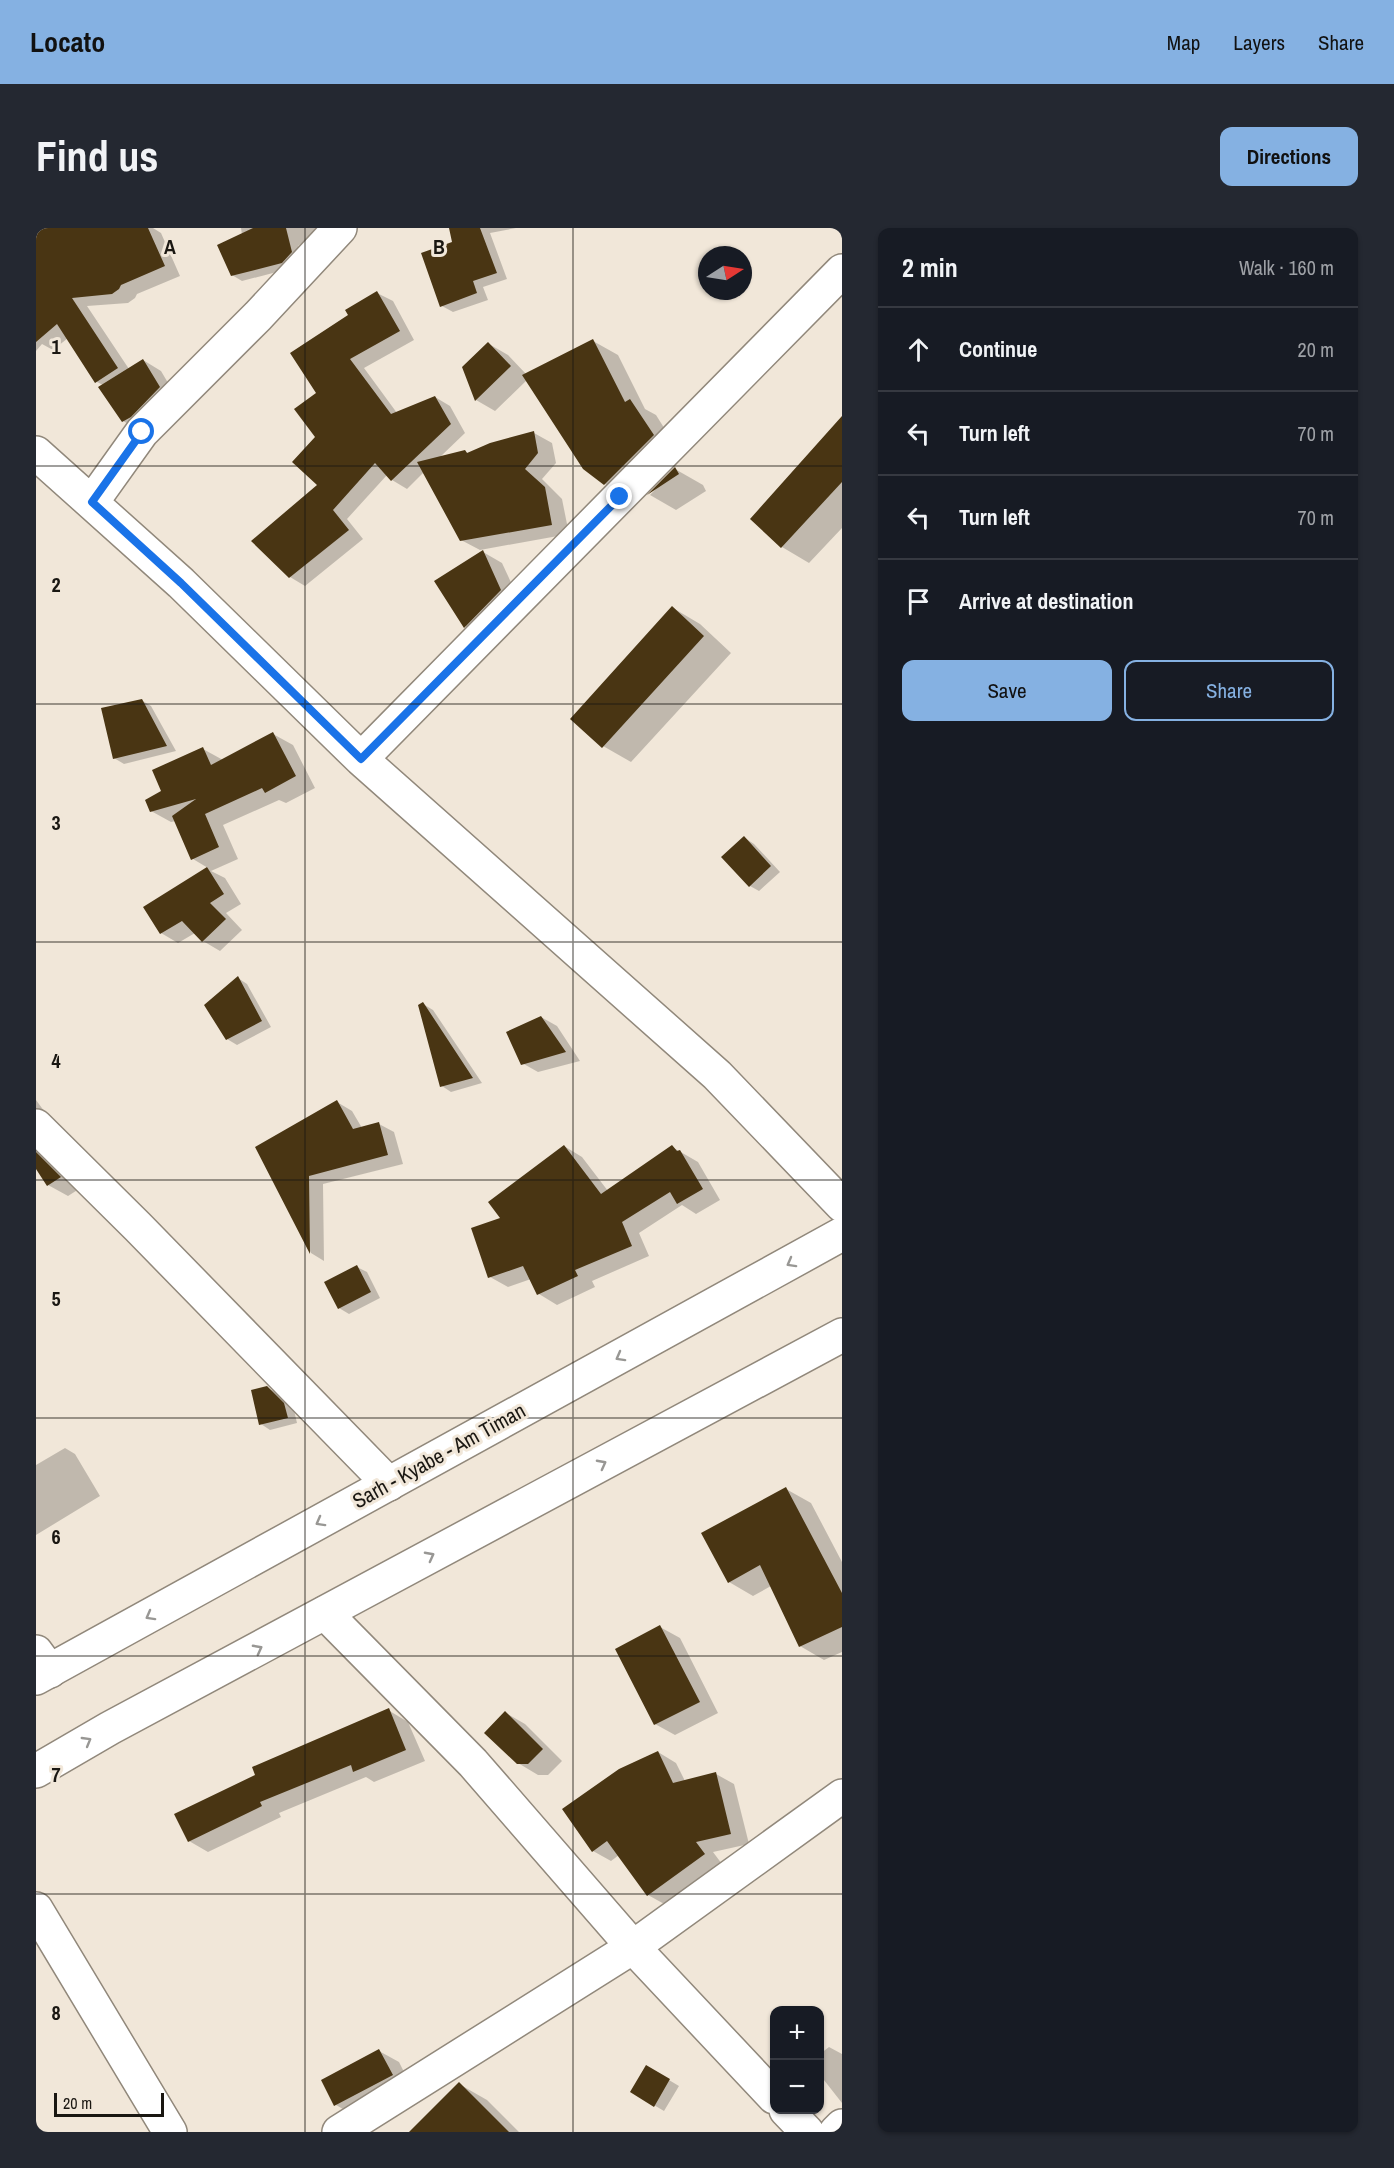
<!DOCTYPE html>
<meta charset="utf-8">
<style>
:root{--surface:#171b24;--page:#242831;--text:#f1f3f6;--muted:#9ea1a6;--line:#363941;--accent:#85b1e2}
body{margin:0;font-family:"Archivo Narrow",sans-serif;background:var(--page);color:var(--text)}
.controls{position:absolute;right:18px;bottom:18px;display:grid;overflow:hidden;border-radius:12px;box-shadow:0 2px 4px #0004}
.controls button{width:54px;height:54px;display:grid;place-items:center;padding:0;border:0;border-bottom:2px solid var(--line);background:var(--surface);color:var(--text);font:30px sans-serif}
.compass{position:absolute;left:662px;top:18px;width:54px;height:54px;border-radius:50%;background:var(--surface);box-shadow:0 2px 4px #0004;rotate:78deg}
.scale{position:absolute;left:18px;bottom:15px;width:110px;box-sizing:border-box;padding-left:6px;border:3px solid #1a1712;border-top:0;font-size:16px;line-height:21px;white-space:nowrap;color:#1a1712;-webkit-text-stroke:4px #f1e7d9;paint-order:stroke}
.stop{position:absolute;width:18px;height:18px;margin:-14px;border:4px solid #1a73e8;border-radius:50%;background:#fff}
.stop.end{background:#1a73e8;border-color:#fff;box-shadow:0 2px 6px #0008}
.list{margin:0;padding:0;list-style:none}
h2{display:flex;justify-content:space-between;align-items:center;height:78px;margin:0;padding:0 24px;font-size:26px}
h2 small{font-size:20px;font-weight:400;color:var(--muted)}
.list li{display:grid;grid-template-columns:39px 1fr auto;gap:18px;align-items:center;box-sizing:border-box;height:84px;padding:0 24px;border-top:2px solid var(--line)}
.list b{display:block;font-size:22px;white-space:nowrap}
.list em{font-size:20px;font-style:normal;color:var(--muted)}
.actions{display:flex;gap:12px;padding:18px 24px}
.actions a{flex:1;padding:14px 0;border:2px solid var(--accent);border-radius:12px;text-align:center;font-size:21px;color:var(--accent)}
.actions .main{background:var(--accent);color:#111}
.icon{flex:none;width:33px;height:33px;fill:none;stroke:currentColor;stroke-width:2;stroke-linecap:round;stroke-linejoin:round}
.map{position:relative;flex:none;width:806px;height:1904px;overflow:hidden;border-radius:12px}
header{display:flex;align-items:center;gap:36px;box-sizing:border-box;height:84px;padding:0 30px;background:var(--accent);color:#111}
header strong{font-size:28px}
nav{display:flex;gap:33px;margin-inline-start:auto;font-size:21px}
.intro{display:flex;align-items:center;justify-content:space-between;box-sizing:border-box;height:144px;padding:0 36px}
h1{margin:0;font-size:42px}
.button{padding:15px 27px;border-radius:12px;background:var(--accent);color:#111;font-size:21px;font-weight:700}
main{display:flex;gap:36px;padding:0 36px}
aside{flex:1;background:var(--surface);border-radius:12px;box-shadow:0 2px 4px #0004}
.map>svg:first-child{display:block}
.shadow{fill:#0003}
.building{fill:#493513}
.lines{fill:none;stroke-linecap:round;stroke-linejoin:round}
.minor-casing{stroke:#91887b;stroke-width:36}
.highway-casing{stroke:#91887b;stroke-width:36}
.minor{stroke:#fff;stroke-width:33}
.highway{stroke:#fff;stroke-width:33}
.oneway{stroke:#989794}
.route{stroke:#1a73e8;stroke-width:8}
.grid{fill:none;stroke:#1a1712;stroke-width:1.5;stroke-opacity:0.55}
.labels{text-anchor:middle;stroke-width:6;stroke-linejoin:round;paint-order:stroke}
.street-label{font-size:21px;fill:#1a1712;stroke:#f1e7d9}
.grid-label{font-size:20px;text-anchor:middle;font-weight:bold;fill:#1a1712;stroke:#f1e7d9;stroke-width:6;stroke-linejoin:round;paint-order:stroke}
</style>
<header>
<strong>Locato</strong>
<nav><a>Map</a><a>Layers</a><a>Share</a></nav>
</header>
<div class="intro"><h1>Find us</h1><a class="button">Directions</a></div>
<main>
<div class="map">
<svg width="806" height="1904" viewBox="0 0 806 1904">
<rect width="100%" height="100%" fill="#f1e7d9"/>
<path class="shadow" d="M 0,0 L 117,0 L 125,5 L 144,48 L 101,66 L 99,70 L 92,75 L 51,78 L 93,141 L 107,132 L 125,143 L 141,170 L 105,203 L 87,193 L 67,157 L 61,154 L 32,110 L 17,122 L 6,116 L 0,123 Z
M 205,0 L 286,0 L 262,18 L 265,30 L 256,40 L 206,53 L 196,47 L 206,7 Z
M 415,0 L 480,0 L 454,5 L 471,51 L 447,59 L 452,72 L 417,84 L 406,78 L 418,15 Z
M 341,65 L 357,73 L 378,112 L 328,140 L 361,185 L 399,169 L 414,178 L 429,205 L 403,230 L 429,223 L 433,226 L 498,205 L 516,215 L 520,235 L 506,251 L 526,271 L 533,306 L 444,322 L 425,312 L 388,244 L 371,261 L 356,252 L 351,247 L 311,291 L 327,311 L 269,358 L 254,349 L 283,257 L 281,209 L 282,165 L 314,87 Z
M 557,113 L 582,127 L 609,181 L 620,187 L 642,222 L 595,271 L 569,256 L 548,240 L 491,152 L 459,183 L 440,172 L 453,116 L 472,127 L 490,146 Z
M 806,190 L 806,300 L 773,335 L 746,319 Z
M 639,241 L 667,257 L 670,263 L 640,282 L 614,267 Z
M 447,324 L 466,335 L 484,374 L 449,410 L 429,398 Z
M 637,380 L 664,396 L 695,425 L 595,534 L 567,518 Z
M 105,472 L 115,478 L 140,523 L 88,536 L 78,530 Z
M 237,506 L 257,517 L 279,560 L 250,575 L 243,572 L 187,597 L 202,631 L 175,643 L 189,650 L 205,676 L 190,685 L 206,702 L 184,723 L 167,713 L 159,705 L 142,715 L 125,705 L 109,679 L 172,640 L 157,631 L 140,593 L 135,594 L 115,583 L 127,564 L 167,521 L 187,532 Z
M 709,610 L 718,616 L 744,644 L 723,663 L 714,658 Z
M 202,750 L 211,756 L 235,799 L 201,817 L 191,811 L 170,778 Z
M 387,776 L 397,782 L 446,855 L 415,864 L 406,858 Z
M 505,789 L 521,798 L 544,833 L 502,844 L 486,835 Z
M 0,872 L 14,891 L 43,961 L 32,968 L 12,957 L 0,939 Z
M 301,874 L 316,883 L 326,900 L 343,896 L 358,904 L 367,936 L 287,956 L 288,1033 L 275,1025 L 221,919 Z
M 528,918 L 546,929 L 572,963 L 636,919 L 662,934 L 684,972 L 660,986 L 646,977 L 603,1005 L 613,1028 L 556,1053 L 559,1059 L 521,1077 L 503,1066 L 495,1051 L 472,1059 L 454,1049 L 466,990 Z
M 321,1039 L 331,1044 L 344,1070 L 313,1086 L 303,1080 Z
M 230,1159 L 241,1165 L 258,1182 L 261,1195 L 234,1202 L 225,1196 Z
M 29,1220 L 39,1226 L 64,1268 L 0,1307 L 0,1237 Z
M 750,1261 L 775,1275 L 806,1334 L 806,1424 L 788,1432 L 764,1418 L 735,1358 L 717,1368 L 693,1354 Z
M 624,1399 L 644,1410 L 682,1485 L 639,1507 L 619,1496 Z
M 352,1482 L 372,1494 L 389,1533 L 338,1554 L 330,1549 L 243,1585 L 245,1589 L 172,1624 L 153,1613 Z
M 470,1485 L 489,1496 L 526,1533 L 512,1547 L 502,1547 L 482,1535 Z
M 622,1524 L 640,1535 L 649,1553 L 680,1546 L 698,1556 L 713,1616 L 677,1624 L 686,1636 L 630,1677 L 612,1667 L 583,1627 L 575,1633 L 557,1623 Z
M 793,1819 L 806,1826 L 806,1875 L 784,1847 L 784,1826 Z
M 343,1823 L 363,1834 L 375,1858 L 319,1888 L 300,1877 Z
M 611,1839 L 643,1858 L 628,1883 L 596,1864 Z
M 423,1856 L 451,1872 L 483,1904 L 401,1904 Z"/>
<path class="building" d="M 0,0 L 112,0 L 129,38 L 85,57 L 83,61 L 76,66 L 36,70 L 82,140 L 59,155 L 21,96 L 0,114 Z
M 217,0 L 250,0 L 256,24 L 246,35 L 195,48 L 181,17 Z
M 413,0 L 444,0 L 461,45 L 437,53 L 441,65 L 404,79 L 385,25 L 416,14 Z
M 341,63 L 364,103 L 314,131 L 355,186 L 399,168 L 415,196 L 355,253 L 339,235 L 297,282 L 313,302 L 253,350 L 215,313 L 281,257 L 256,234 L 279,209 L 258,181 L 280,165 L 254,125 L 312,87 L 309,82 Z
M 557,111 L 589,174 L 594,171 L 618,207 L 568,257 L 547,241 L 486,147 Z
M 452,114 L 475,138 L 439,173 L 426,139 Z
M 107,131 L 124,159 L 95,189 L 86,194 L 62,159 Z
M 806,188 L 806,254 L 745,320 L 714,291 Z
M 498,203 L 502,225 L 489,241 L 509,259 L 516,297 L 424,313 L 381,234 L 429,222 L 431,225 L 454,215 Z
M 639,239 L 643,246 L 611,267 Z
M 447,322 L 465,362 L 428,400 L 398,353 Z
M 636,378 L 668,408 L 566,520 L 534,491 Z
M 106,471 L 131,518 L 77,531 L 65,480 Z
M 237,504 L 260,548 L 229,565 L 226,560 L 169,586 L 183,619 L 155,632 L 136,588 L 160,571 L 114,584 L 109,572 L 125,563 L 116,542 L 167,519 L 175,537 Z
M 708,608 L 735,638 L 713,659 L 685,629 Z
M 171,639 L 188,666 L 174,675 L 190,691 L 166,714 L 146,693 L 124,706 L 107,679 Z
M 202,748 L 226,793 L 190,812 L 168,777 Z
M 387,774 L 437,850 L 404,859 L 382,777 Z
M 505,788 L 530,824 L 485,837 L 470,804 Z
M 301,872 L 317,901 L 343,894 L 352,927 L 273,948 L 274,1026 L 219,919 Z
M 528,917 L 565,966 L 636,917 L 641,923 L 644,922 L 667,961 L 641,976 L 634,964 L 586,994 L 596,1018 L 539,1042 L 542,1048 L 501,1067 L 487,1038 L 452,1050 L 435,1000 L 464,990 L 452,974 Z
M 0,924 L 25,949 L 11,958 L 0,941 Z
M 321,1037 L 335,1064 L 302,1081 L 288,1054 Z
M 231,1158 L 248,1175 L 252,1190 L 223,1197 L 215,1162 Z
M 750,1259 L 806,1365 L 806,1399 L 763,1419 L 724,1337 L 692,1355 L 665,1305 Z
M 624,1397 L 664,1474 L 618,1497 L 579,1421 Z
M 353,1480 L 370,1522 L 317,1544 L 315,1537 L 224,1574 L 226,1578 L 152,1614 L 138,1586 L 219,1547 L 216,1539 Z
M 469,1483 L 507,1521 L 492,1536 L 481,1536 L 448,1505 Z
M 622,1523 L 637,1555 L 680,1544 L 695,1606 L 660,1614 L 669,1626 L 611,1668 L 571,1613 L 556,1624 L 526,1581 L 583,1541 Z
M 343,1821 L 357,1847 L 298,1878 L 285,1852 Z
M 610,1837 L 634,1851 L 618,1879 L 594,1864 Z
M 423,1854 L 473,1904 L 373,1904 Z"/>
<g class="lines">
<defs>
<path id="minor" d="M 0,225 L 145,355 L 325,531 L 681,847 L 806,977
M 56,274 L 106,204 L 222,88 L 304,0
M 325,531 L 806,43
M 0,898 L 102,999 L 353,1256
M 289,1385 L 437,1535 L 597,1719 L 738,1869
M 0,1424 L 14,1443
M 0,1681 L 134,1904
M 750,1882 L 771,1904
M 303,1904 L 597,1719 L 806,1568
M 800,1904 L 806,1898"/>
<path id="highway" d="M 0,1450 L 806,1006
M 0,1543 L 74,1500 L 806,1107"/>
</defs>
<use href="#minor" class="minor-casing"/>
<use href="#highway" class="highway-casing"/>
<use href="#minor" class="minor"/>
<use href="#highway" class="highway"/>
</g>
<defs><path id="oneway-chevron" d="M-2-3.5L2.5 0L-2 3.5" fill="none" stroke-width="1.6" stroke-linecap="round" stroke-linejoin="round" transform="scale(1.5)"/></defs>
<g class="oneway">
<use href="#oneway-chevron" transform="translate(755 1035) rotate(151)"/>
<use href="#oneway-chevron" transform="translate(584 1129) rotate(151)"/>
<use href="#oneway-chevron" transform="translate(566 1236) rotate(-28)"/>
<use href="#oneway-chevron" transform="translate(284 1294) rotate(151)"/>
<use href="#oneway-chevron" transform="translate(394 1328) rotate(-28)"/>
<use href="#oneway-chevron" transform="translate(114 1388) rotate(151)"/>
<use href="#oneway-chevron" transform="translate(222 1421) rotate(-28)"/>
<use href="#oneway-chevron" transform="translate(51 1513) rotate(-30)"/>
</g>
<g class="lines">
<path class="route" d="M 106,204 L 56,274 L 145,355 L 325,531 L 584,269"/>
</g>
<path class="grid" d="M 269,0 L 269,1904M 537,0 L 537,1904M 0,238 L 806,238M 0,476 L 806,476M 0,714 L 806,714M 0,952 L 806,952M 0,1190 L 806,1190M 0,1428 L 806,1428M 0,1666 L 806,1666"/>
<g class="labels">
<g class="street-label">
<text transform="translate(403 1228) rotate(-29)" y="7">Sarh - Kyabe - Am Timan</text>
</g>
</g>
<g class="grid-label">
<text x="134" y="26">A</text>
<text x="403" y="26">B</text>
<text x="20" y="126">1</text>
<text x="20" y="364">2</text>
<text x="20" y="602">3</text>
<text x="20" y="840">4</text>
<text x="20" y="1078">5</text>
<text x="20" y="1316">6</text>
<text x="20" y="1554">7</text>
<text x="20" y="1792">8</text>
</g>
</svg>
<div class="controls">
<button>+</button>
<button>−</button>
</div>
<svg class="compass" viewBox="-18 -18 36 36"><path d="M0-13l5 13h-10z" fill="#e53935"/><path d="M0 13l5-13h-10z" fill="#9ea1a6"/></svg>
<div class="scale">20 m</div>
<div class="stop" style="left:106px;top:204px"></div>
<div class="stop end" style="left:584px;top:269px"></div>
</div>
<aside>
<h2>2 min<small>Walk · 160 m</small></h2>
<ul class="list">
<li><svg class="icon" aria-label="ahead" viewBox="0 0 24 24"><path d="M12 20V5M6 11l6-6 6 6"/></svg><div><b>Continue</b></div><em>20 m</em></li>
<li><svg class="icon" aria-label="left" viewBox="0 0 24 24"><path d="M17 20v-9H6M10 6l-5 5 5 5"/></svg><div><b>Turn left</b></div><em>70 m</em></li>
<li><svg class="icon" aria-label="left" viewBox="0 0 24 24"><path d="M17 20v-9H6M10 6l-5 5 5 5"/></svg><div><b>Turn left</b></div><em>70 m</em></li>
<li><svg class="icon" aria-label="arrive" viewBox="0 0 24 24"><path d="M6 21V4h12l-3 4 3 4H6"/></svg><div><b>Arrive at destination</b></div></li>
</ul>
<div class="actions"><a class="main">Save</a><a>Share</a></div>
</aside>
</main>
